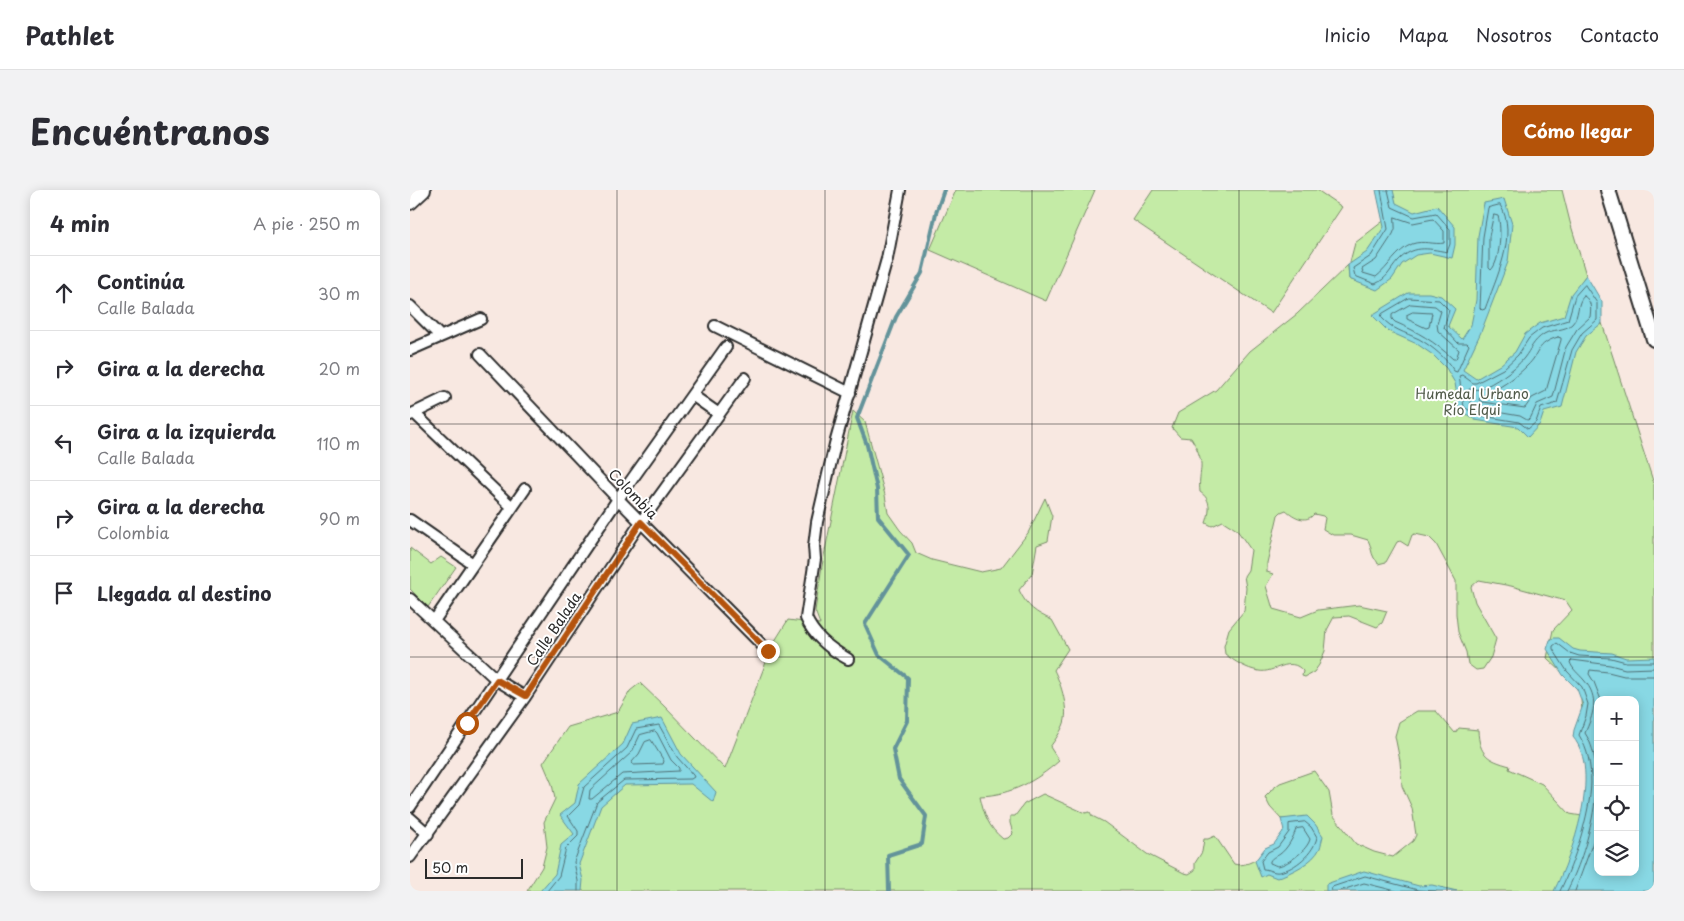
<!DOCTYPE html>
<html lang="es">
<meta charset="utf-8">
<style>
:root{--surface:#fff;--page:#f2f2f3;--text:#2b2b33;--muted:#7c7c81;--line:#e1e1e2;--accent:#b45309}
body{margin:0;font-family:"Playpen Sans",sans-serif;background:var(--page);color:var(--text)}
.controls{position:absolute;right:15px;bottom:15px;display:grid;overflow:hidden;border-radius:10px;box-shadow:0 2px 12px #0003}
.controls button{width:45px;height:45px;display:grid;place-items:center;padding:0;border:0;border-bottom:1px solid var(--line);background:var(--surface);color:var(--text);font:25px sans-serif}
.scale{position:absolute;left:15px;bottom:12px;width:98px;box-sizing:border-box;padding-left:5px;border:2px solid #2b2b2b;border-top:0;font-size:14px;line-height:18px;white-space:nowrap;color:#2b2b2b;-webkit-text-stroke:4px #fff;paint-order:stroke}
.stop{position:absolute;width:15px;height:15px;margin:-11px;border:4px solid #b45309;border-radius:50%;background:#fff}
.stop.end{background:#b45309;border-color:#fff;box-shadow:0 1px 5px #0008}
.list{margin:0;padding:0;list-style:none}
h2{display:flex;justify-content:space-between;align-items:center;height:65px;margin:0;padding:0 20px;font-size:21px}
h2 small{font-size:16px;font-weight:400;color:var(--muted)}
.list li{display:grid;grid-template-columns:32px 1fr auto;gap:15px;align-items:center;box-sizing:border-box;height:75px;padding:0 20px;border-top:1px solid var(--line)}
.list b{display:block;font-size:19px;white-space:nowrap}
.list p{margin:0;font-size:16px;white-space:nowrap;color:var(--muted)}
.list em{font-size:16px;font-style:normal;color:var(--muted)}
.icon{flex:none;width:28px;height:28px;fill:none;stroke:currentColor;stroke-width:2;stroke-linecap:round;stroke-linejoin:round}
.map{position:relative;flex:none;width:1244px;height:701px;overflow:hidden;border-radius:10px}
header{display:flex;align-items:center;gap:30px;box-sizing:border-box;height:70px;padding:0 25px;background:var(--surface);border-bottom:1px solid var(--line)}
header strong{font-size:24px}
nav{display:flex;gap:28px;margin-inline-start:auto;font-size:18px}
.intro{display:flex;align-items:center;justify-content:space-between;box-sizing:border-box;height:120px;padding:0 30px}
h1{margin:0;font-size:35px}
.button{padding:12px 22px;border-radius:10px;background:var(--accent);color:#fff;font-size:18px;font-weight:700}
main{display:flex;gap:30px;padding:0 30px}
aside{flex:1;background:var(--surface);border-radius:10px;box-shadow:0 2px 12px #0003}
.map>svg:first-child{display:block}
.green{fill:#c4eba6;stroke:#788b68;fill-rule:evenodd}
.water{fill:#88d8e4;stroke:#63939a;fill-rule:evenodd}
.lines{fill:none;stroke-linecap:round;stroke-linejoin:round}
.shore{stroke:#507075;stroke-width:1}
.stream{stroke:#63939a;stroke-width:4}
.street-casing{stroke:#2b2b2b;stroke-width:14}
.secondary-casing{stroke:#2b2b2b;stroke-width:18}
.street{stroke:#fff;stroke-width:10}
.secondary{stroke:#fff;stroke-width:14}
.route{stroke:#b45309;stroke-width:6}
.grid{fill:none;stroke:#2b2b2b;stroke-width:1;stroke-opacity:0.55}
.labels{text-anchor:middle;stroke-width:4;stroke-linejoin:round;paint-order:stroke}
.park-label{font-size:14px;fill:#515b4a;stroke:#fff}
.street-label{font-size:14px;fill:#2b2b2b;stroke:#fff}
</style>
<header>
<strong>Pathlet</strong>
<nav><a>Inicio</a><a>Mapa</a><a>Nosotros</a><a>Contacto</a></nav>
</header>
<div class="intro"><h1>Encuéntranos</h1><a class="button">Cómo llegar</a></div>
<main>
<aside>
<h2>4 min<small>A pie · 250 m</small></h2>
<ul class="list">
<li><svg class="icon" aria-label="ahead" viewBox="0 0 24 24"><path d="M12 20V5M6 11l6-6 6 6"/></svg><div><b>Continúa</b><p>Calle Balada</p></div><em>30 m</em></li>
<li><svg class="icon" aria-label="right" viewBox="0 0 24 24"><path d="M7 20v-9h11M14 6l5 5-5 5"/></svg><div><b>Gira a la derecha</b></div><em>20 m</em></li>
<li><svg class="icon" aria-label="left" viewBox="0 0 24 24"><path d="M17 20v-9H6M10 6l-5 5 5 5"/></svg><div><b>Gira a la izquierda</b><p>Calle Balada</p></div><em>110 m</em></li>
<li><svg class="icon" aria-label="right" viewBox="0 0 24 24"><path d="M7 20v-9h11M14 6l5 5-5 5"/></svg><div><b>Gira a la derecha</b><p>Colombia</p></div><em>90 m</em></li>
<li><svg class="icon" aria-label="arrive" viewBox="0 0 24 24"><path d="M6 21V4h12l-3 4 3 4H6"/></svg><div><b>Llegada al destino</b></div></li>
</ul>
</aside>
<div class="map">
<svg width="1244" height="701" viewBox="0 0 1244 701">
<rect width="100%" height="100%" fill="#f8e8e1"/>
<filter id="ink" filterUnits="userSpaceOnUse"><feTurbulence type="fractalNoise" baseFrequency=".02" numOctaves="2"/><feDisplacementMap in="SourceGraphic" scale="10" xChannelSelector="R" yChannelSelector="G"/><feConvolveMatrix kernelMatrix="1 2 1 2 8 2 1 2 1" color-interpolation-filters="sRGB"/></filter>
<g filter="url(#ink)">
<path class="green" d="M 546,0 L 685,0 L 636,111 L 520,60 Z
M 743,0 L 907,0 L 932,17 L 861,123 L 723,30 Z
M 981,0 L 1152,0 L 1160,32 L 1176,85 L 1173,89 L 1188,136 L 1192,133 L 1244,294 L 1244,701 L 117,701 L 132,677 L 137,657 L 134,632 L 145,609 L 142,594 L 133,573 L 158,537 L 208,522 L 220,501 L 230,493 L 254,516 L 315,579 L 363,454 L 378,430 L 410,434 L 405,421 L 412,376 L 443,221 L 455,232 L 475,305 L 478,323 L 490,340 L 502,353 L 506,363 L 522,370 L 571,382 L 591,378 L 618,343 L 635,308 L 642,326 L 638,351 L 627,355 L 622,384 L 609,400 C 617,417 626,423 642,430 L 658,459 L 644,480 C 651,494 660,521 653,536 C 650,543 645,550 640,557 L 649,571 C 626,591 601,605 570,606 C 574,624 578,637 593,649 L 598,648 L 603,643 L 600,633 L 600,626 L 605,626 L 614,614 L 633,604 L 675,623 L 680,622 L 682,626 L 694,632 L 737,664 L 774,683 L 779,684 L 785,680 L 785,673 L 792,662 L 794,649 L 798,649 L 805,646 L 824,674 C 841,680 872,653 875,637 C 876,634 875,631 875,629 L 871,629 L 860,617 L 855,607 L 861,601 L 861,600 L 870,593 L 904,581 L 919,602 L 923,625 L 946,654 L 964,662 L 983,667 L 1003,651 L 1006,645 L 1002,618 L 992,596 L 990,571 L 985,546 L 989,532 L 1007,521 L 1026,521 L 1045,543 L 1049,538 L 1068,540 C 1069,565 1078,570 1100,576 L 1099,579 L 1132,594 L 1160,624 L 1172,626 L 1180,612 L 1170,499 L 1137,468 L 1143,440 L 1162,420 L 1156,411 L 1101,396 L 1069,390 L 1061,397 L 1065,412 L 1086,449 L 1081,467 L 1073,479 L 1066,480 L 1058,474 L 1056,462 L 1048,442 L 1046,424 L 1046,391 L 1026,354 L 1019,347 L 1005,344 L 1002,345 L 998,356 L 990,351 L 987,352 L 976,372 L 968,374 C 967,371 966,370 964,368 C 961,363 961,355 958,350 L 941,345 L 923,345 L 913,339 L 915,328 L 913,326 L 904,324 C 896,334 884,327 876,320 L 871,322 L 868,325 L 857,373 L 857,382 L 863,384 L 856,396 L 863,419 L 891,427 L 908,420 L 949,415 L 977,421 L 972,433 L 967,437 L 939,426 L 924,427 L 917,440 L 915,461 L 909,475 L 904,482 L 895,487 L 892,486 L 893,481 C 880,465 864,484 849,481 C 836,479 824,471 815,464 L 814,456 L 819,439 L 834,421 L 836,398 L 834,386 L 838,380 L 841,360 L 827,340 L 813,331 L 802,336 L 796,333 C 800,321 802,310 790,302 C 789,292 790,288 791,278 C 792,268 786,256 781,248 L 770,247 L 762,238 L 768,223 L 806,200 L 840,161 L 887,124 L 938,75 L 939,89 L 945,91 L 940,72 L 945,53 L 981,25 ZM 1188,510 L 1225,510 L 1225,682 L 1188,682 Z
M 0,358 L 21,374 L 31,367 L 46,377 L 18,417 L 0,399 Z"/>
<path class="water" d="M 966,0 L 983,0 L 986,13 L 1004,22 L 1027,16 L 1045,37 L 1045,55 L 1042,68 L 1020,63 L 1006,65 L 992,74 L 982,89 L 967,100 L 939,89 L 938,75 L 957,62 L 974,37 Z
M 1094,9 L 1102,34 L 1098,72 L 1071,142 L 1053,180 L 1066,189 L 1090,175 L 1105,162 L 1115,144 L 1130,133 L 1154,126 L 1161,104 L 1176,85 L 1192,112 L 1192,133 L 1176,146 L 1166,162 L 1152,217 L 1134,222 L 1130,234 L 1118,247 L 1108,237 L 1065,230 L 1049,219 L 1045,193 L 1036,178 L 1023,165 L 1007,154 L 978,141 L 962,125 L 998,103 L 1019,103 L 1031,106 L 1045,119 L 1038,136 L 1052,149 L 1061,135 L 1066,110 L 1068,46 L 1074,13 Z
M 1144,448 L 1149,448 L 1163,459 L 1170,461 L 1202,463 L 1216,468 L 1244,467 L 1244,701 L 1144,701 C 1162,665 1192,582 1163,547 L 1164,540 L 1173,515 L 1167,499 L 1153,485 L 1137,459 L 1140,450 ZM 1188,510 L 1225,510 L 1225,682 L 1188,682 Z
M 252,528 L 271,564 L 306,602 L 303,612 L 281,594 L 215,595 L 191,616 L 169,674 L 173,690 L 172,701 L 130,701 L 145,684 L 151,655 L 164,644 L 150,625 L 165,613 L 169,594 L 213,554 L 222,534 Z
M 897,626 L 905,634 L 913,646 C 912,650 911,655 910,658 C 903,673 882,682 867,688 L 857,684 L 851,687 L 845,671 L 855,658 L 864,654 L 874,640 L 871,629 Z
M 954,681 L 1009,696 L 1022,695 L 1047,701 L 916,701 L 916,694 Z"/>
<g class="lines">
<path class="shore" d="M 971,0 L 978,39 L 961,66 L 943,78 L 945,86 L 965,94 C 978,88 979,81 988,71 C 1003,55 1017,58 1037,62 L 1040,54 L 1040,39 L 1026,23 L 1004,27 L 982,17 L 978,0
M 1090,15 C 1109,43 1085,91 1075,119 L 1072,120 L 1070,118 L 1073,47 L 1078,18 Z
M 1084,25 L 1088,26 C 1092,38 1090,72 1081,80 L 1079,78 L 1079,47 Z
M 985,27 L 1003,33 L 1023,29 L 1034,41 L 1034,53 C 1025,55 1013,50 1002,54 C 986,61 979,77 966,87 L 953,83 L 952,79 L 966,70 L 983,44 L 985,39 Z
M 1175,95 L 1187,113 L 1187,130 L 1172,143 L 1162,160 L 1147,213 L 1131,218 L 1126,232 L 1118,239 L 1109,232 L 1067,225 L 1054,217 L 1049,186 L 1052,185 L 1063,193 L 1066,193 L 1093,179 L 1108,165 L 1119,148 L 1132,138 L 1158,130 L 1165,106 Z
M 1174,106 C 1182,111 1181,119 1180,127 L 1167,139 L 1156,157 L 1143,207 L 1127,214 L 1120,229 L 1117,230 L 1110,226 L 1069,219 L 1060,213 L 1059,199 C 1062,199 1066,200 1070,199 C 1083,194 1106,179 1114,168 C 1121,159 1123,151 1134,144 C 1142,139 1155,141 1162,134 C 1170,126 1166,113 1174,106 Z
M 999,108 L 1029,110 L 1039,120 L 1034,138 L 1048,153 L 1057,153 L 1059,155 L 1047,182 L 1044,181 C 1036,168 1023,157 1009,149 C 994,142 983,140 971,127 L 972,124 Z
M 1001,114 L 1025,116 L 1031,121 L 1027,134 L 1028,141 L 1049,160 L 1046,169 L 1043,169 C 1024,151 1008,142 985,132 L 982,129 L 982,125 Z
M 1003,122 L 1022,123 L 1019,137 L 1016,138 L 997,129 L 997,125 Z
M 1148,147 L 1151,148 L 1151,150 L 1136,201 L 1122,208 L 1115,218 L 1072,212 L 1069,210 L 1070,207 C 1087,200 1104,189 1117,176 C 1131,163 1125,154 1148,147 Z
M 1191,510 L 1184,492 L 1179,484 L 1180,480 L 1198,482 L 1214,486 L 1244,486
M 245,541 L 247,543 L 261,570 L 269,578 L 269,581 L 212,584 L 182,609 L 179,609 L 180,600 L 222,562 L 230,545 Z
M 241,550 L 254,571 L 253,574 L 223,575 L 222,572 L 229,564 L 235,552 Z
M 895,632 L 901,637 L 907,647 C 904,663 885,679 869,682 C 864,683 858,679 853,679 L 851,671 L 858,662 L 868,657 L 879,642 L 879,634 Z
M 893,638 L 900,649 C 898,659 879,674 868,676 C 866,676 863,674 860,673 L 860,671 C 863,666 866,667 870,664 C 877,659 884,647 886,639 Z
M 137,701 L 149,686 L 156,658 L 168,646 L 168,641 L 158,626 L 169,615 L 174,597 L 217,558 L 226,539 L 249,535 L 267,567 L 283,585 L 284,587 L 281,589 L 214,590 L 187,612 L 164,672 L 168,691 L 168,701
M 921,701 L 922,697 L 955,686 L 1008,700 L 1026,701
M 929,701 L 954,693 L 986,701
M 1150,701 C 1164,673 1180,624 1181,593 C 1181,575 1178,560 1169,545 L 1176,526 L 1178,514 L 1172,497 L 1157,481 L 1143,459 L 1143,456 L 1147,453 L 1160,463 L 1169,466 L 1201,468 L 1216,472 L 1244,472
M 1157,701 C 1177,662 1201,583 1175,543 C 1183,525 1190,508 1174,490 C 1169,484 1162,479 1160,472 L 1162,470 L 1200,475 L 1215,479 L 1244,478
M 1165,701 L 1183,652 L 1188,633"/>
<path class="stream" d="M 479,701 L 478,665 L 512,654 L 516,626 L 489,589 L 483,559 L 497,531 L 498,488 L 469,465 L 455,434 L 499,365 L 468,327 L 467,299 L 457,255 L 447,228 L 486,127 L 512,83 L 526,23 L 534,0"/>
<defs>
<path id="street" d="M 0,116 L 30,146
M 305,136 L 440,203
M 0,160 L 71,129
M 70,164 L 208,309 L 358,461
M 282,205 L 309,224
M 4,223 L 102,317
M 0,225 L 35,208
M 0,330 L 63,374
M 0,409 L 87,490 L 115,507
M 24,431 L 115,299
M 438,469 C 420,459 404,447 396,428 L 405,369 L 404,356 L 407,332 L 425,254 L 477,69 L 490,0
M 0,617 L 208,309 L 316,157
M 0,628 L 18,644
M 0,667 L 115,507 L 231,332 L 335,188"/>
<path id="secondary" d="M 1198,0 L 1244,149
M 0,12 L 13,0"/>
</defs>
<use href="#street" class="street-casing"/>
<use href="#secondary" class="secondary-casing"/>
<use href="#street" class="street"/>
<use href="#secondary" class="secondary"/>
</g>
</g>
<g class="lines" filter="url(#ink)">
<path class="route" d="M 57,533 L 87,490 L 116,506 L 231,332 L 358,461"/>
</g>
<path class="grid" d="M 207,0 L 207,701M 415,0 L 415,701M 622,0 L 622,701M 829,0 L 829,701M 1037,0 L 1037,701M 0,234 L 1244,234M 0,467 L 1244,467"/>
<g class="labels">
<g class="park-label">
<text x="1062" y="209">Humedal Urbano<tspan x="1062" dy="16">Río Elqui</tspan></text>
</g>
<g class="street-label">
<text transform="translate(223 304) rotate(46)" y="5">Colombia</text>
<text transform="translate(144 439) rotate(-56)" y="5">Calle Balada</text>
</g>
</g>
</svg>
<div class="controls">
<button>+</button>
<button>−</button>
<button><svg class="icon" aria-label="locate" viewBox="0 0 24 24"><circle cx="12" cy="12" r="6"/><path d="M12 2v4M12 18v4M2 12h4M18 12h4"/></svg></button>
<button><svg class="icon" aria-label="layers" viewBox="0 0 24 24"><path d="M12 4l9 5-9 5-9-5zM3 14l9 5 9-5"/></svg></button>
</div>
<div class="scale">50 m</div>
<div class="stop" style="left:57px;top:533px"></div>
<div class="stop end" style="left:358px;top:461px"></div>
</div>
</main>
